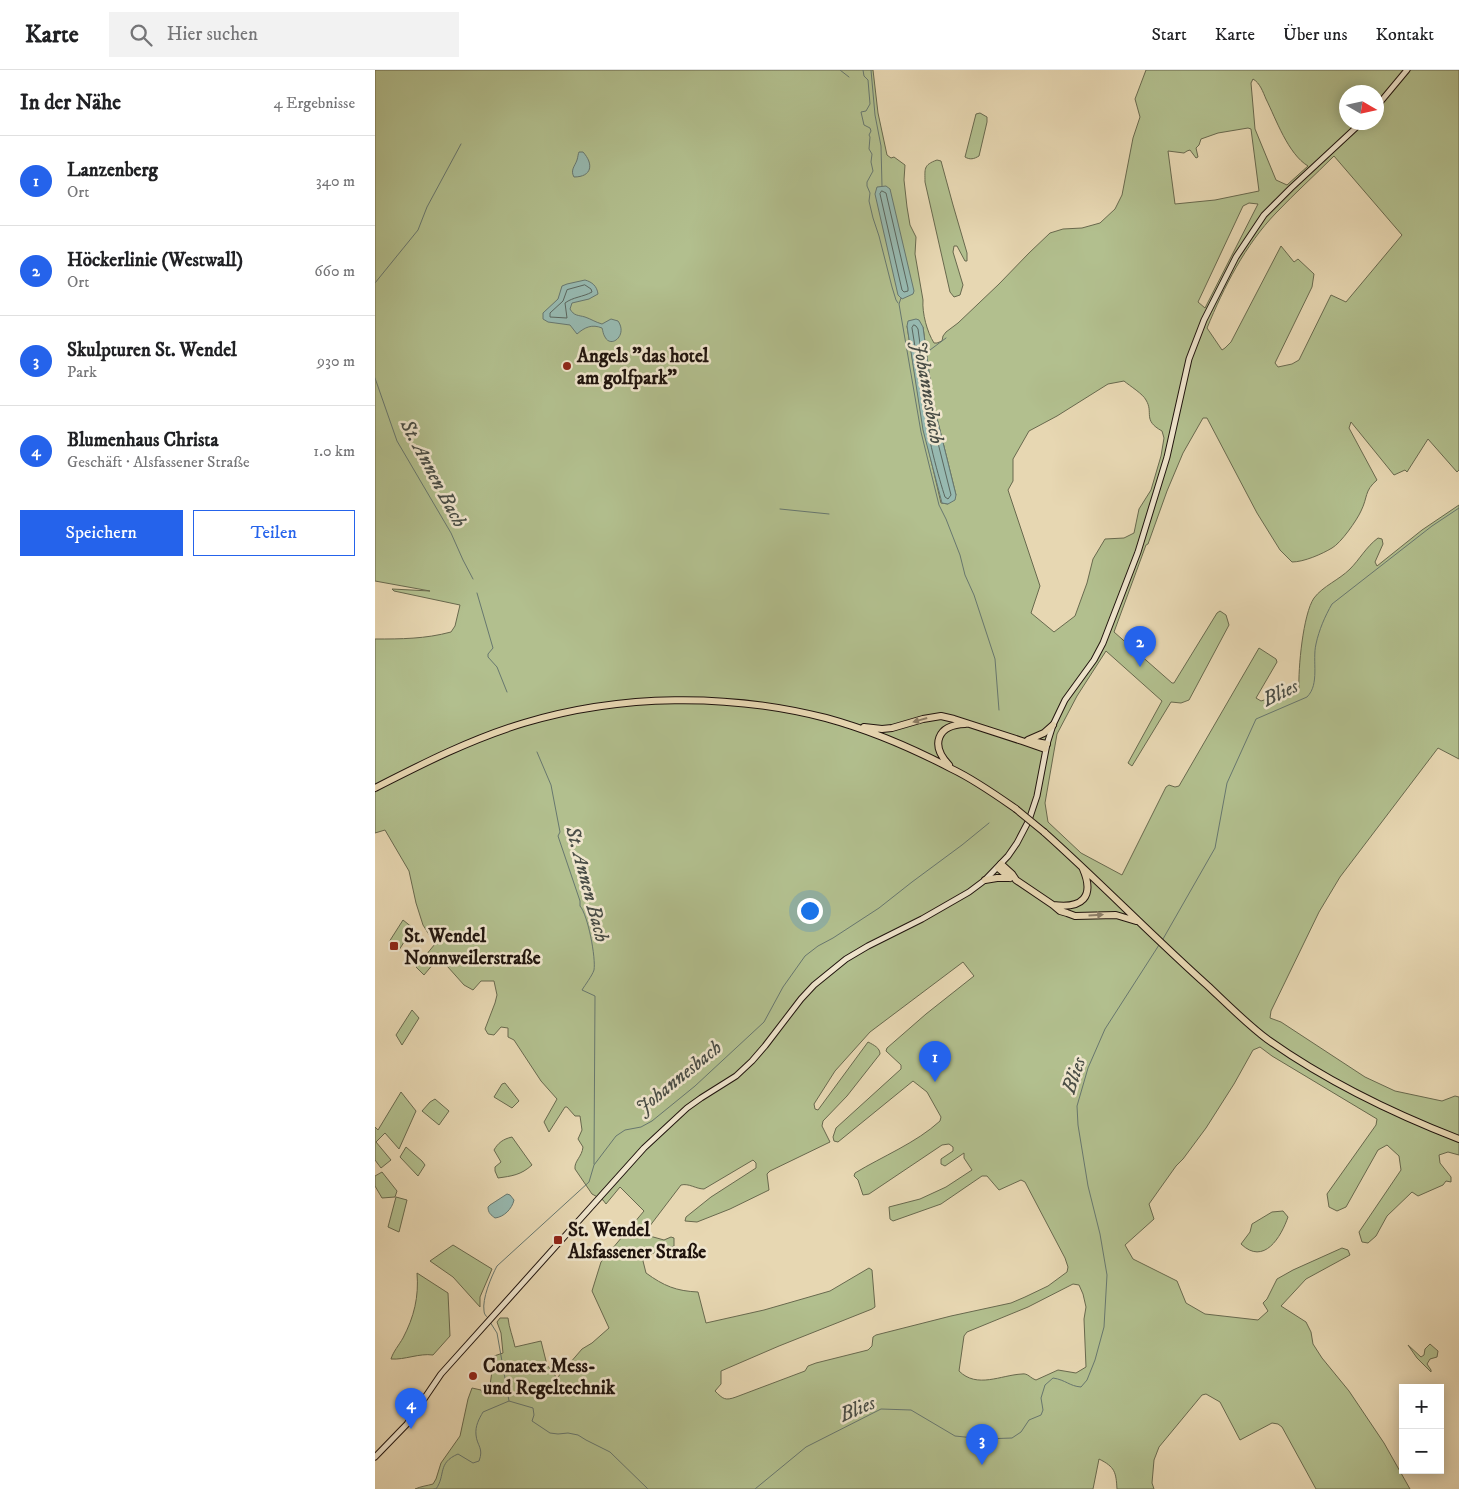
<!DOCTYPE html>
<html lang="de">
<meta charset="utf-8">
<style>
:root{--surface:#fff;--page:#f2f2f2;--text:#202124;--muted:#757577;--line:#e0e0e0;--accent:#2563eb}
body{margin:0;font-family:"IM FELL DW Pica",serif;background:var(--page);color:var(--text)}
.controls{position:absolute;right:15px;bottom:15px;display:grid;overflow:hidden;border-radius:0px;box-shadow:0 2px 12px #0003}
.controls button{width:45px;height:45px;display:grid;place-items:center;padding:0;border:0;border-bottom:1px solid var(--line);background:var(--surface);color:var(--text);font:25px sans-serif}
.compass{position:absolute;left:964px;top:15px;width:45px;height:45px;border-radius:50%;background:var(--surface);box-shadow:0 2px 12px #0003;rotate:99deg}
.you{position:absolute;left:434px;top:840px;width:18px;height:18px;margin:-12px;border:4px solid #fff;border-radius:50%;background:#1a73e8;box-shadow:0 0 0 8px #1a73e833}
.badge{display:grid;place-items:center;width:32px;height:32px;border-radius:50%;background:var(--accent);color:#fff;font-size:16px;font-weight:700}
.pin{position:absolute;translate:-50% -41px;filter:drop-shadow(0 1px 2px #0008)}
.pin::after{content:'';position:absolute;top:26px;width:18px;height:15px;background:inherit;clip-path:polygon(0 0,100% 0,50% 100%)}
.list{margin:0;padding:0;list-style:none}
h2{display:flex;justify-content:space-between;align-items:center;height:65px;margin:0;padding:0 20px;font-size:21px}
h2 small{font-size:16px;font-weight:400;color:var(--muted)}
.list li{display:grid;grid-template-columns:32px 1fr auto;gap:15px;align-items:center;box-sizing:border-box;height:90px;padding:0 20px;border-top:1px solid var(--line)}
.list b{display:block;font-size:19px;white-space:nowrap}
.list p{margin:0;font-size:16px;white-space:nowrap;color:var(--muted)}
.list em{font-size:16px;font-style:normal;color:var(--muted)}
.actions{display:flex;gap:10px;padding:15px 20px}
.actions a{flex:1;padding:11px 0;border:1px solid var(--accent);border-radius:0px;text-align:center;font-size:18px;color:var(--accent)}
.actions .main{background:var(--accent);color:#fff}
.icon{flex:none;width:28px;height:28px;fill:none;stroke:currentColor;stroke-width:2;stroke-linecap:round;stroke-linejoin:round}
.map{position:relative;flex:none;width:1084px;height:1419px;overflow:hidden}
header{display:flex;align-items:center;gap:30px;box-sizing:border-box;height:70px;padding:0 25px;background:var(--surface);border-bottom:1px solid var(--line)}
header strong{font-size:24px}
nav{display:flex;gap:28px;margin-inline-start:auto;font-size:18px}
.search{width:350px;height:45px;background:var(--page);display:flex;align-items:center;gap:12px;box-sizing:border-box;padding:0 18px;border-radius:0px;color:var(--muted);font-size:19px}
main{display:flex}
aside{flex:1;background:var(--surface)}
.map>svg:first-child{display:block}
.green{fill:#b2bf8e;stroke:#68694e;fill-rule:evenodd}
.water{fill:#97b9b0;stroke:#67776f}
.lines{fill:none;stroke-linecap:round;stroke-linejoin:round}
.shore{stroke:#5b665e;stroke-width:1}
.stream{stroke:#67776f;stroke-width:1}
.secondary-casing{stroke:#1f130d;stroke-width:7}
.highway-casing{stroke:#1f130d;stroke-width:8}
.secondary{stroke:#efe5cd;stroke-width:5}
.highway{stroke:#e7d7b2;stroke-width:6}
.highway-bridge-casing{stroke:#1f130d;stroke-width:8;stroke-linecap:butt}
.highway-bridge{stroke:#e7d7b2;stroke-width:6}
.oneway{fill:#8d7f68}
.poi-dot{fill:#8f2418;stroke:#efe5cd;stroke-width:2}
.labels{text-anchor:middle;stroke-width:5;stroke-linejoin:round;paint-order:stroke}
.poi-label{font-size:19px;font-weight:bold;fill:#1f130d;stroke:#efe5cd;text-anchor:start}
.water-label{font-size:20px;font-style:italic;fill:#494d46;stroke:#efe5cd}
</style>
<header>
<strong>Karte</strong>
<div class="search"><svg class="icon" aria-label="search" viewBox="0 0 24 24"><circle cx="10" cy="10" r="6"/><path d="M15 15l6 6"/></svg>Hier suchen</div>
<nav><a>Start</a><a>Karte</a><a>Über uns</a><a>Kontakt</a></nav>
</header>
<main>
<aside>
<h2>In der Nähe<small>4 Ergebnisse</small></h2>
<ul class="list">
<li><span class="badge">1</span><div><b>Lanzenberg</b><p>Ort</p></div><em>340 m</em></li>
<li><span class="badge">2</span><div><b>Höckerlinie (Westwall)</b><p>Ort</p></div><em>660 m</em></li>
<li><span class="badge">3</span><div><b>Skulpturen St. Wendel</b><p>Park</p></div><em>930 m</em></li>
<li><span class="badge">4</span><div><b>Blumenhaus Christa</b><p>Geschäft · Alsfassener Straße</p></div><em>1.0 km</em></li>
</ul>
<div class="actions"><a class="main">Speichern</a><a>Teilen</a></div>
</aside>
<div class="map">
<svg width="1084" height="1419" viewBox="0 0 1084 1419">
<rect width="100%" height="100%" fill="#e7d7b2"/>
<filter id="stains"><feTurbulence type="fractalNoise" baseFrequency=".004" numOctaves="4"/><feColorMatrix values="0 0 0 0 .2 0 0 0 0 .09 0 0 0 0 .02 0 0 0 .5 -.17"/></filter>
<radialGradient id="worn" r=".72"><stop offset=".6" stop-color="#630" stop-opacity="0"/><stop offset="1" stop-color="#630" stop-opacity=".3"/></radialGradient>
<path class="green" d="M 0,0 L 498,0 L 503,43 L 512,85 L 516,88 L 519,87 L 530,95 L 529,110 L 532,137 L 535,155 L 541,167 L 540,184 L 548,230 C 547,243 552,262 559,273 L 562,273 L 567,271 L 568,266 L 571,262 L 583,253 L 624,214 L 654,183 L 675,163 L 688,159 L 707,158 L 725,153 L 740,139 L 747,125 L 758,68 L 765,47 L 760,29 L 771,0 L 1084,0 L 1084,400 L 1082,402 L 1053,369 L 1032,402 L 1030,400 L 1019,405 L 976,352 L 974,358 L 1002,410 C 989,421 993,427 986,441 C 982,450 966,473 957,478 C 947,484 929,492 917,492 L 905,480 L 882,443 L 832,348 L 828,348 L 808,383 L 792,421 L 773,474 L 771,475 L 739,562 L 797,613 L 799,613 L 842,543 L 845,541 L 851,545 L 854,555 L 814,630 L 806,633 L 796,632 L 757,696 L 753,693 L 787,631 L 731,581 L 702,626 L 682,664 L 670,733 L 673,752 L 706,783 L 747,805 L 791,717 L 794,715 L 800,717 L 804,716 L 884,578 L 901,589 L 902,592 L 881,628 L 886,631 L 924,619 C 923,599 928,544 939,528 C 948,516 964,510 975,499 C 985,489 991,477 1003,468 L 1007,469 L 1008,474 L 1000,492 L 1002,496 L 1047,460 L 1084,435 L 1084,689 L 1063,678 L 965,807 L 944,842 L 896,941 L 895,948 L 906,952 L 990,1007 L 1020,1021 L 1067,1031 L 1080,1026 L 1084,1027 L 1084,1085 L 1073,1082 L 1064,1085 L 1065,1093 L 1076,1107 L 1076,1112 L 1071,1111 L 1068,1115 L 1043,1126 L 1037,1122 L 1012,1146 L 1001,1166 L 993,1173 L 987,1172 L 984,1162 L 1026,1100 L 1024,1086 L 1012,1075 L 1003,1080 L 971,1137 L 962,1141 L 954,1137 L 952,1124 L 1001,1055 L 1002,1049 L 897,986 L 885,977 L 878,980 L 859,1014 L 831,1058 L 808,1089 L 801,1096 L 774,1134 L 779,1149 L 750,1175 L 758,1189 L 802,1211 L 811,1233 L 830,1244 L 883,1250 L 893,1241 L 888,1233 L 892,1229 L 902,1209 L 918,1200 L 967,1178 L 973,1180 L 975,1185 L 931,1209 L 906,1236 L 931,1252 L 936,1262 L 938,1274 L 947,1288 L 974,1321 L 1009,1373 L 1035,1419 L 941,1419 L 907,1357 L 903,1354 L 897,1353 L 865,1370 L 845,1332 L 831,1324 L 827,1325 L 784,1377 L 779,1390 L 777,1413 L 779,1419 L 742,1419 C 741,1402 740,1397 724,1389 L 718,1419 L 40,1419 C 47,1416 51,1416 58,1414 L 61,1409 L 66,1393 L 85,1366 L 93,1329 L 97,1318 L 106,1320 L 107,1323 L 114,1323 L 119,1286 L 128,1283 L 126,1263 L 122,1252 L 125,1248 L 133,1248 C 134,1258 138,1267 140,1277 L 166,1271 L 172,1295 L 182,1308 L 207,1279 L 217,1273 L 234,1258 L 217,1221 L 226,1192 L 269,1141 L 245,1117 L 231,1134 L 228,1130 L 217,1124 L 200,1099 C 199,1091 207,1087 208,1077 L 203,1069 L 207,1060 L 205,1046 L 200,1046 L 192,1037 L 190,1037 L 174,1062 L 169,1052 L 182,1029 L 166,1011 L 139,970 L 133,967 L 133,958 L 126,957 L 119,965 L 113,964 L 110,959 L 120,933 L 122,925 L 119,911 L 106,911 L 98,920 L 89,915 L 64,887 L 49,905 L 41,897 L 60,874 L 48,855 L 41,833 L 34,801 L 10,760 L 0,763 L 0,569 C 26,569 50,569 76,562 L 80,556 L 85,535 L 19,521 L 17,519 L 55,521 L 0,511 ZM 878,9 C 885,13 888,22 891,29 C 901,49 913,84 933,96 L 912,115 L 901,110 L 880,59 L 876,13 ZM 972,22 L 1002,22 L 1002,52 L 972,52 ZM 873,58 L 876,59 L 884,121 L 840,130 L 800,134 L 793,81 L 809,83 L 812,81 L 815,80 L 821,88 L 823,87 L 821,78 L 824,75 L 826,69 L 843,63 ZM 959,86 L 1027,165 L 971,232 L 956,225 L 924,290 L 917,294 L 903,297 L 900,293 L 937,217 L 939,204 L 923,189 L 919,192 L 906,176 L 856,272 L 850,278 L 847,280 L 832,258 C 849,217 870,175 901,143 C 920,123 940,105 959,86 ZM 874,133 L 883,134 L 830,238 L 823,232 L 868,136 ZM 532,256 L 548,257 L 558,332 L 581,425 L 573,434 L 566,433 L 549,360 ZM 749,311 C 755,316 768,324 771,330 C 779,343 767,350 787,361 L 789,368 L 786,386 L 776,420 L 764,439 L 759,463 L 749,468 L 730,469 L 718,489 L 712,513 L 700,546 L 679,562 L 656,543 L 665,516 L 633,420 L 638,411 L 638,389 L 654,361 L 682,346 L 733,314 ZM 588,892 L 599,906 L 551,944 L 512,978 L 511,981 L 526,995 L 526,999 L 461,1058 L 458,1067 L 459,1071 L 463,1072 L 538,1011 L 552,1022 L 566,1047 L 565,1051 C 541,1073 508,1086 480,1103 L 479,1106 L 483,1110 L 488,1125 L 494,1124 L 567,1075 L 574,1074 L 578,1077 L 578,1081 L 566,1089 L 566,1094 L 570,1096 L 589,1083 L 589,1088 L 597,1100 L 571,1117 L 545,1129 L 514,1137 L 515,1149 L 518,1151 L 566,1134 L 607,1106 L 612,1106 L 624,1120 L 646,1110 L 650,1112 L 690,1188 L 693,1197 L 692,1202 L 673,1216 L 650,1227 L 636,1233 L 576,1246 L 501,1265 L 498,1267 L 497,1276 L 493,1280 L 441,1293 L 433,1296 L 430,1301 L 361,1327 C 350,1331 348,1329 340,1321 L 346,1314 L 346,1301 L 404,1276 L 497,1239 L 500,1237 L 497,1200 L 494,1198 L 455,1221 L 389,1240 L 331,1253 L 323,1222 C 301,1221 289,1216 271,1203 L 268,1191 L 270,1186 L 299,1176 L 299,1168 L 296,1167 L 289,1170 L 271,1165 L 271,1161 L 306,1115 C 314,1113 321,1119 329,1119 L 378,1090 L 381,1093 L 381,1098 L 336,1127 L 311,1147 L 310,1151 L 322,1152 L 355,1139 L 394,1120 L 392,1104 L 395,1101 L 455,1072 L 447,1056 L 448,1051 L 472,1026 L 505,984 C 505,978 499,975 493,972 L 443,1040 L 440,1039 L 439,1034 L 460,1001 L 495,962 ZM 698,1214 L 704,1215 L 708,1224 L 711,1237 L 709,1249 L 711,1297 L 701,1303 L 683,1300 L 661,1310 C 655,1308 653,1303 647,1304 C 626,1305 602,1319 584,1301 L 589,1266 L 592,1262 L 653,1237 Z
M 605,43 L 612,47 L 612,52 L 604,86 C 599,89 595,90 590,87 L 601,44 Z
M 562,90 L 566,91 L 578,135 L 592,183 L 592,191 L 590,191 L 582,176 L 579,176 L 578,182 L 588,215 L 585,225 L 579,227 L 575,222 L 550,112 C 550,99 548,95 562,90 Z
M 28,850 L 38,858 L 24,880 L 14,872 Z
M 37,940 L 44,948 L 27,975 L 21,965 Z
M 130,1013 L 144,1031 L 137,1038 L 119,1027 L 127,1014 Z
M 26,1022 L 41,1041 L 24,1079 L 10,1063 L 1,1072 L 16,1090 L 6,1098 L 0,1090 L 0,1057 L 3,1060 Z
M 60,1029 L 74,1041 L 64,1055 L 47,1041 L 55,1032 Z
M 137,1067 L 157,1095 C 146,1105 137,1106 123,1108 L 120,1101 L 120,1097 L 126,1092 L 119,1080 C 123,1073 128,1069 137,1067 Z
M 31,1077 L 47,1091 L 50,1095 L 43,1106 L 25,1087 Z
M 7,1102 L 22,1121 L 20,1127 L 7,1128 L 0,1116 L 0,1106 Z
M 21,1127 L 32,1130 L 24,1162 L 13,1157 Z
M 908,1141 L 913,1147 C 906,1167 889,1196 866,1174 L 875,1162 L 877,1154 L 897,1142 Z
M 78,1175 L 117,1199 L 105,1227 L 105,1237 L 78,1207 L 55,1191 Z
M 42,1203 L 73,1223 L 75,1266 L 58,1285 C 44,1283 30,1290 16,1289 C 18,1282 24,1275 28,1268 C 39,1247 44,1227 42,1203 Z
M 1055,1274 L 1063,1281 L 1062,1287 L 1055,1289 L 1052,1294 L 1056,1300 L 1056,1302 L 1042,1288 L 1033,1275 L 1046,1287 L 1049,1285 L 1050,1279 Z"/>
<path class="water" d="M 204,82 L 208,82 C 219,94 217,107 199,107 C 195,100 200,96 202,90 C 203,87 203,84 204,82 Z
M 511,116 L 515,119 L 539,221 L 538,224 L 527,229 L 523,225 L 500,124 L 502,117 Z
M 210,210 C 217,212 222,216 223,224 L 214,229 L 197,233 L 195,239 C 199,246 203,245 210,247 C 216,249 220,252 227,254 L 236,249 L 243,251 C 253,265 236,279 230,267 C 228,264 228,261 227,258 C 217,254 210,257 202,264 L 195,255 L 173,252 L 168,249 L 168,243 L 183,229 L 187,216 L 192,214 Z
M 541,249 L 544,250 L 548,257 L 558,332 L 581,425 L 580,430 L 573,434 L 567,433 L 548,360 L 532,256 L 533,251 Z
M 132,1124 L 135,1125 L 139,1130 C 137,1139 129,1147 120,1148 C 116,1145 113,1143 113,1137 L 115,1135 Z"/>
<g class="lines">
<path class="shore" d="M 507,121 L 511,123 L 533,218 L 533,221 L 529,222 L 527,220 L 505,124 Z
M 210,215 L 216,219 L 217,222 C 208,227 198,227 190,233 L 192,248 L 175,247 L 175,243 L 188,231 L 192,220 Z
M 539,255 L 541,256 L 543,259 L 547,289 L 545,291 L 542,289 L 537,258 Z
M 552,343 L 555,343 L 556,345 L 576,425 L 573,429 L 570,427 C 565,412 549,356 552,343 Z"/>
<path class="stream" d="M 465,0 L 474,7
M 488,0 L 489,6 L 493,10 L 495,34 L 491,41 L 486,42 L 489,55 L 495,58 L 496,61 L 494,65 L 495,67 L 494,79 L 497,84 L 496,92 L 498,101 L 492,112 L 492,116 L 495,123 L 494,131 L 498,148 L 504,166 L 517,217 L 521,230 L 523,233
M 496,0 L 500,45 L 506,76 L 507,116
M 0,213 L 43,160 L 52,137 L 86,74
M 526,228 L 524,234 L 546,362 L 564,435 L 571,449 L 585,485 L 590,505 L 599,525 L 620,589 L 624,640
M 551,283 L 571,268
M 0,308 L 22,371 L 76,463 L 88,490 L 98,509
M 405,439 L 454,444
M 102,523 L 118,578 L 113,584 L 113,587 L 122,597 L 132,622
M 162,682 L 176,715 L 185,762 L 183,766 L 205,831 L 205,836 C 213,845 221,888 219,900 C 217,906 210,915 207,920 L 220,926 L 219,1094
M 788,869 L 840,778 L 852,713 L 881,649 L 932,627 C 945,614 937,591 941,574 C 944,560 950,546 957,534 L 1057,456 L 1084,438
M 113,1248 C 111,1246 109,1244 109,1241 C 107,1229 116,1207 122,1196 L 214,1112 L 219,1095 L 241,1066 L 250,1060 L 266,1057 L 277,1051 L 320,1016 L 389,952 L 408,917 L 430,886 L 443,876 L 458,868 L 504,838 L 537,812 L 587,775 L 614,753
M 115,1252 L 122,1263 L 134,1331
M 46,1419 L 49,1419
M 59,1419 L 61,1419 C 71,1405 62,1393 83,1384 L 98,1393 L 104,1391 C 109,1378 102,1376 101,1365 C 100,1356 104,1349 108,1342 L 134,1331 L 158,1338 L 159,1345 L 157,1351 L 175,1363 L 183,1364 L 193,1363 L 203,1365 L 211,1370 L 235,1382 L 273,1419
M 380,1419 L 431,1377 L 506,1339 L 536,1340 L 580,1366 L 609,1369 L 637,1368 L 646,1362 L 654,1350 L 666,1345 L 668,1340 L 666,1328 L 670,1315 L 678,1308 C 691,1310 694,1316 706,1317 L 712,1310 L 720,1290 L 729,1257 L 732,1205 L 725,1164 L 713,1116 L 703,1055 L 702,1036 L 713,998 L 730,959 L 784,875"/>
<defs>
<path id="secondary" d="M 1002,36 L 1032,0
M 0,1387 L 32,1354 L 66,1304 L 269,1078 L 312,1038 L 326,1028 L 361,1006 L 377,991 L 390,976 L 426,929 L 439,915 L 471,889 L 493,876 L 547,849 L 594,822 L 610,810 L 633,786 L 642,773 L 654,750 L 662,726 L 672,674 L 678,655 L 690,630 L 719,590 L 728,573 L 763,482 L 792,387 L 814,289 L 829,250 L 861,187 L 889,145 L 916,118 L 987,52"/>
<path id="highway" d="M 489,657 L 507,659 L 517,658 L 548,649 L 566,646 L 579,649 L 647,671 L 670,679
M 653,670 L 669,663 L 678,655
M 656,671 L 672,674
M 574,695 C 555,675 562,655 590,654
M 0,718 C 49,693 96,669 149,653 C 246,624 353,623 451,648 C 495,660 537,678 577,699 C 600,710 621,725 641,739
M 669,762 C 725,812 777,866 833,916 C 851,933 873,955 892,969 C 951,1011 1017,1043 1084,1069
M 626,794 L 637,804 L 641,810 L 678,835 L 685,841 L 692,843 L 700,846 L 741,845 L 761,851
M 623,798 L 635,808
M 610,810 L 622,808 L 633,808
M 678,835 C 707,839 720,827 708,799"/>
</defs>
<use href="#secondary" class="secondary-casing"/>
<use href="#highway" class="highway-casing"/>
<use href="#secondary" class="secondary"/>
<use href="#highway" class="highway"/>
<defs>
<path id="highway-bridge" d="M 641,739 L 669,762"/>
</defs>
<use href="#highway-bridge" class="highway-bridge-casing"/>
<use href="#highway-bridge" class="highway-bridge"/>
</g>
<defs><path id="oneway-solid" d="M-6-.8H1V-3.2L6.5 0L1 3.2V.8H-6Z" transform="scale(1.25)"/></defs>
<g class="oneway">
<use href="#oneway-solid" transform="translate(545 650) rotate(164)"/>
<use href="#oneway-solid" transform="translate(721 845) rotate(-4)"/>
</g>
<g class="poi-dot">
<circle cx="192" cy="296" r="5"/>
<rect x="14" y="871" width="10" height="10" rx="2.5"/>
<rect x="178" y="1165" width="10" height="10" rx="2.5"/>
<circle cx="98" cy="1306" r="5"/>
</g>
<g class="labels">
<g class="poi-label">
<text x="202" y="292">Angels "das hotel<tspan x="202" dy="22">am golfpark"</tspan></text>
<text x="29" y="872">St. Wendel<tspan x="29" dy="22">Nonnweilerstraße</tspan></text>
<text x="193" y="1166">St. Wendel<tspan x="193" dy="22">Alsfassener Straße</tspan></text>
<text x="108" y="1302">Conatex Mess-<tspan x="108" dy="22">und Regeltechnik</tspan></text>
</g>
<g class="water-label">
<text transform="translate(554 322) rotate(80)" y="7">Johannesbach</text>
<text transform="translate(59 403) rotate(62)" y="7">St. Annen Bach</text>
<text transform="translate(905 622) rotate(-26)" y="7">Blies</text>
<text transform="translate(213 814) rotate(75)" y="7">St. Annen Bach</text>
<text transform="translate(698 1005) rotate(-71)" y="7">Blies</text>
<text transform="translate(303 1007) rotate(-39)" y="7">Johannesbach</text>
<text transform="translate(482 1338) rotate(-23)" y="7">Blies</text>
</g>
</g>
<rect width="100%" height="100%" filter="url(#stains)"/>
<rect width="100%" height="100%" fill="url(#worn)"/>
</svg>
<div class="controls">
<button>+</button>
<button>−</button>
</div>
<svg class="compass" viewBox="-18 -18 36 36"><path d="M0-13l5 13h-10z" fill="#e53935"/><path d="M0 13l5-13h-10z" fill="#757577"/></svg>
<div class="you"></div>
<div class="pin badge" style="left:560px;top:1012px">1</div>
<div class="pin badge" style="left:765px;top:597px">2</div>
<div class="pin badge" style="left:607px;top:1395px">3</div>
<div class="pin badge" style="left:36px;top:1359px">4</div>
</div>
</main>
